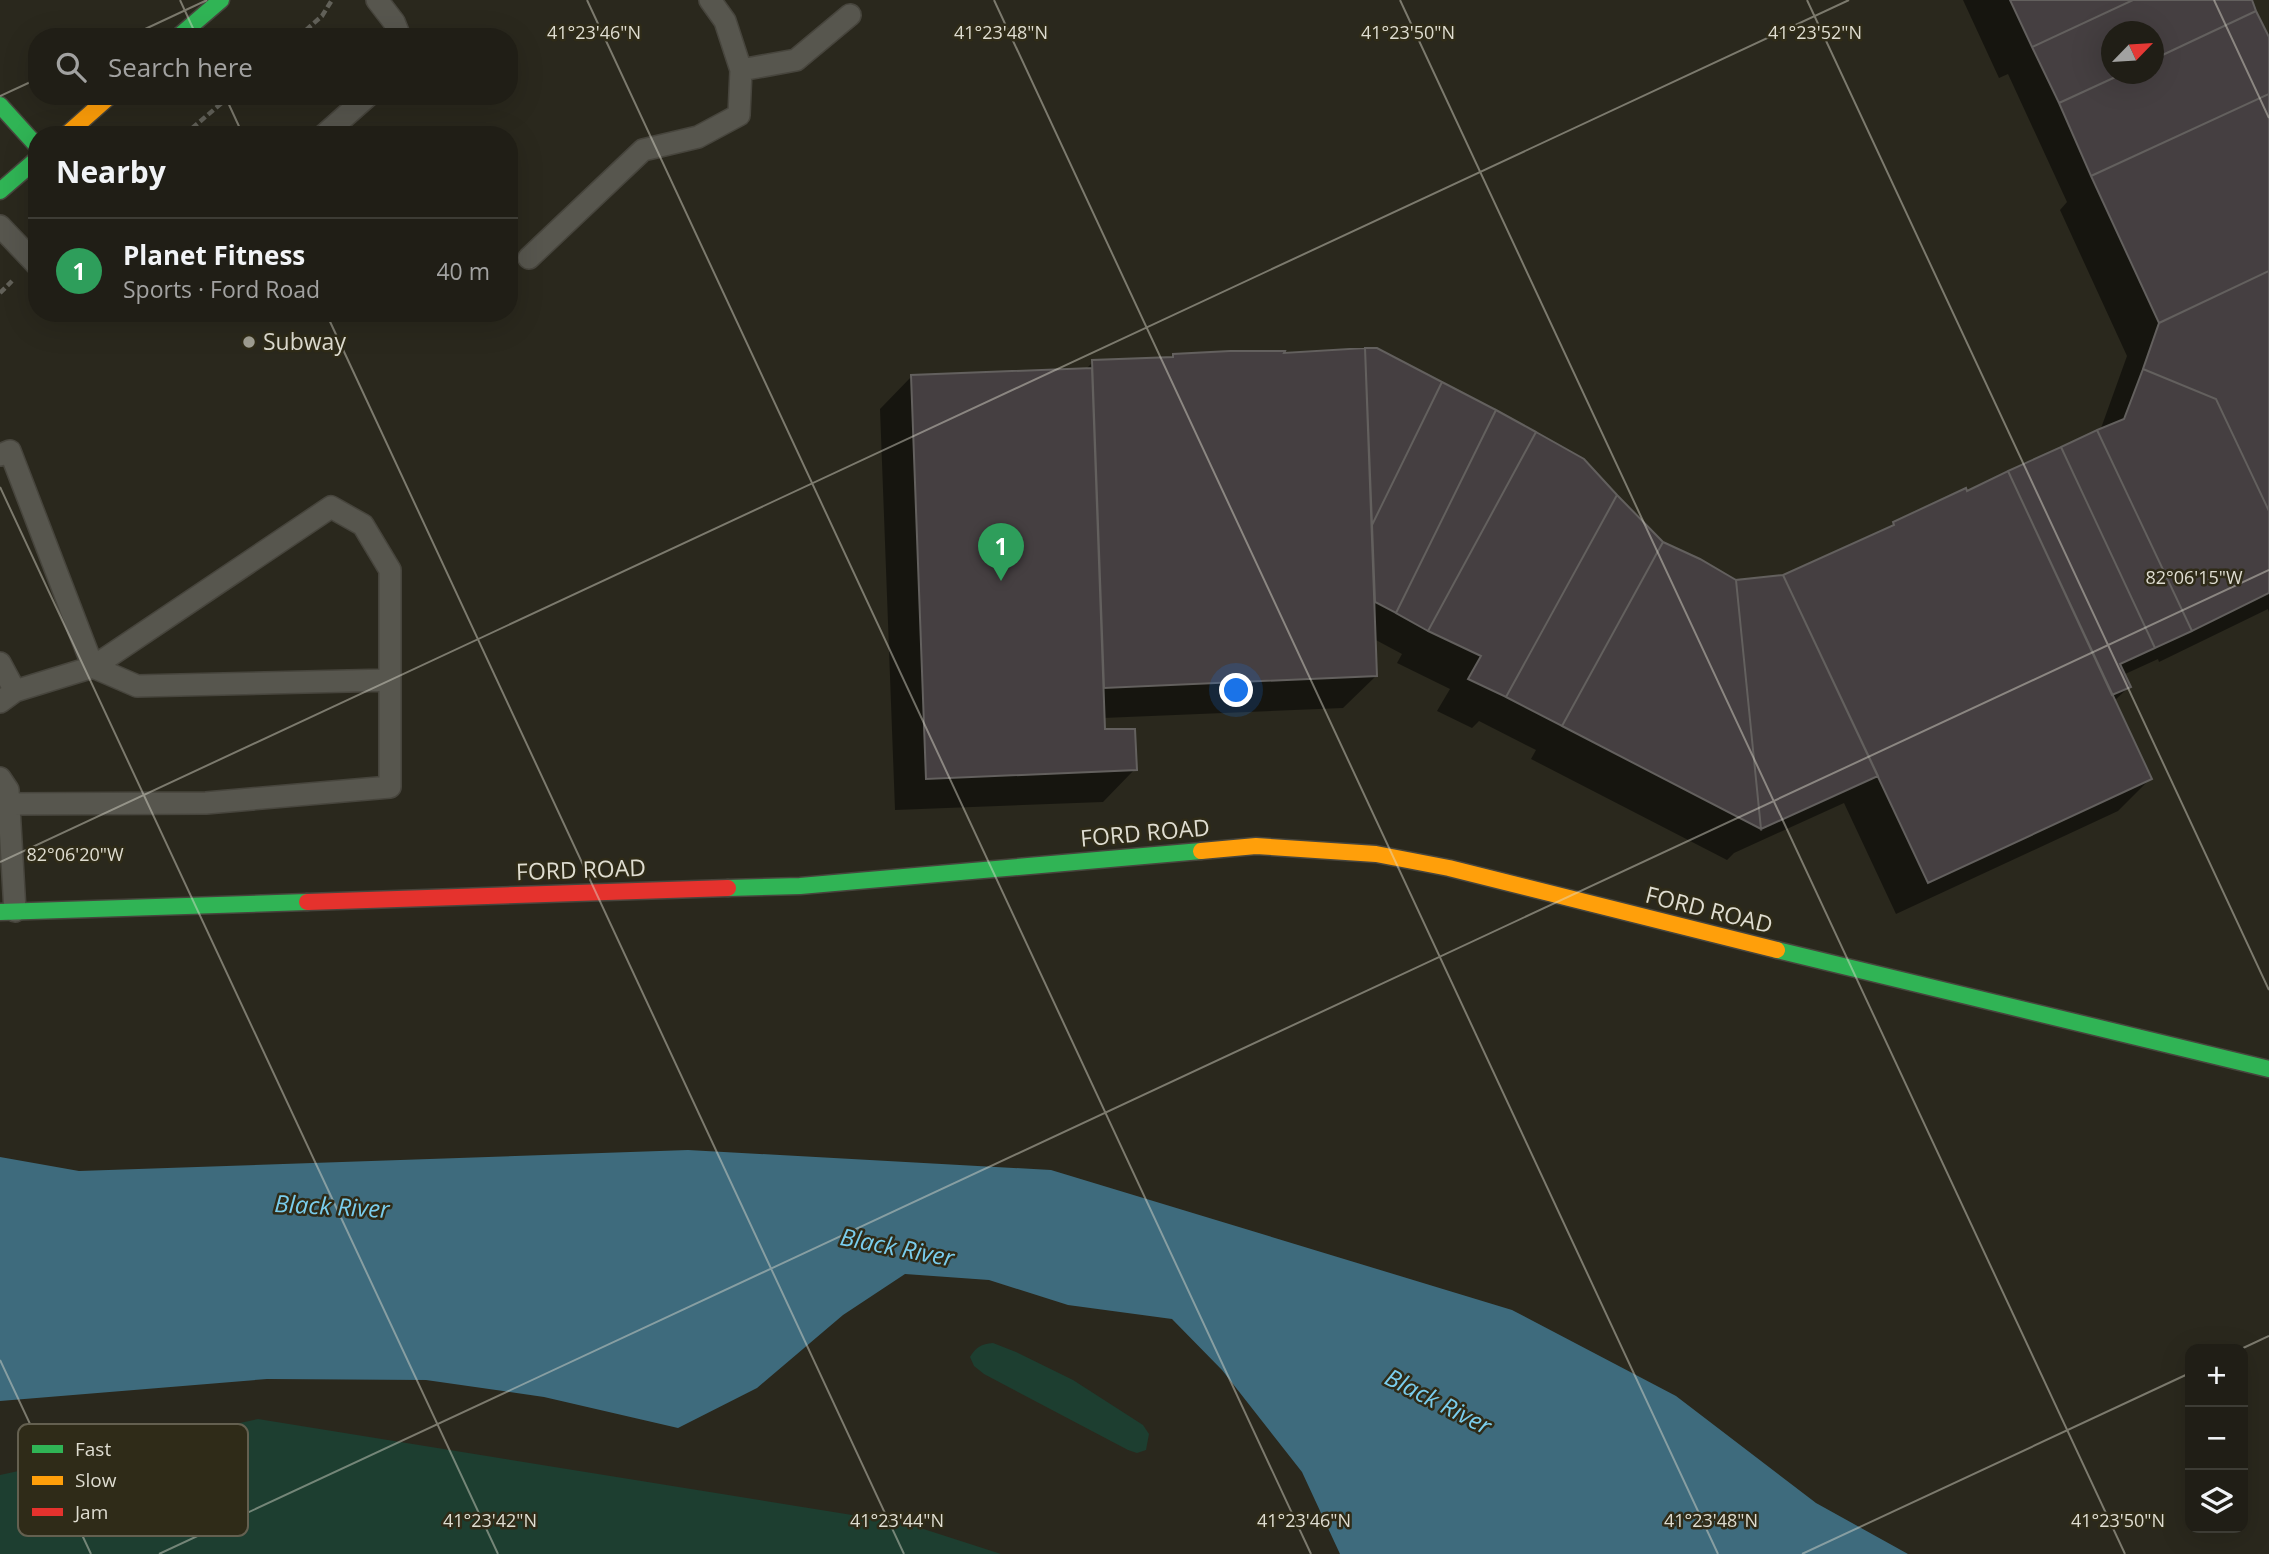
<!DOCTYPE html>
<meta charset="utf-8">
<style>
:root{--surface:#201e16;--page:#2d2b23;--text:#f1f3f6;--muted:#a2a2a1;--line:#3d3c35;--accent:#a09e92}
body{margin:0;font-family:"Open Sans",sans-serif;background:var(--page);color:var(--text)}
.controls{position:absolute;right:21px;bottom:21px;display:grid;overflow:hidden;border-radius:14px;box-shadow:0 7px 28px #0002}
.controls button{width:63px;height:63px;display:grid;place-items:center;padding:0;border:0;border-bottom:2px solid var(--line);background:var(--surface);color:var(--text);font:35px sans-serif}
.compass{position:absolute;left:2101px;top:21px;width:63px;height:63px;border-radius:50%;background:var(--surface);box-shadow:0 7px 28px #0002;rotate:65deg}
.you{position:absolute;left:1237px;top:691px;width:24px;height:24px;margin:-18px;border:5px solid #fff;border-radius:50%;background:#1a73e8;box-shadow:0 0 0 10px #1a73e833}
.badge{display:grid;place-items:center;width:46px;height:46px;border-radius:50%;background:var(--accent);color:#fff;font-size:23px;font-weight:700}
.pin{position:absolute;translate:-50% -58px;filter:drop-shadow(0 2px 4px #0008)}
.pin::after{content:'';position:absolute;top:37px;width:24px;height:21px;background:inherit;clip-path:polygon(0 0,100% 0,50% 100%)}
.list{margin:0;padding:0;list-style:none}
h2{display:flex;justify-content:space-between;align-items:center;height:91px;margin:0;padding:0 28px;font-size:30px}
h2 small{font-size:23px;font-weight:400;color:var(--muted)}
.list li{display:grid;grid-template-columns:46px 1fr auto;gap:21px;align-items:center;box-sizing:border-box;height:105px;padding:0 28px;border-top:2px solid var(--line)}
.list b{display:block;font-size:26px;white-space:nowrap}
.list p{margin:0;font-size:23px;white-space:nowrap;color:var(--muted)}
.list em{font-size:23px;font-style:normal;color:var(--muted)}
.icon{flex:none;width:38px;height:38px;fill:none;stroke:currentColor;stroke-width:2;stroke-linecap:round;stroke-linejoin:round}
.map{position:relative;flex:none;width:2269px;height:1554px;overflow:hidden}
.search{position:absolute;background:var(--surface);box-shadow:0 7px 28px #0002;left:28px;top:28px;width:490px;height:77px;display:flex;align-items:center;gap:18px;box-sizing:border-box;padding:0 24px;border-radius:28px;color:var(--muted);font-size:26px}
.panel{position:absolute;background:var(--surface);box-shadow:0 7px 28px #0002;left:28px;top:126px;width:490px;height:196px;border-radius:28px}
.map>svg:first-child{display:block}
.green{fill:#1d3e30}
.water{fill:#3e6b7d}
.shadow{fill:#0007;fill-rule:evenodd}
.building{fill:#453f41;stroke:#63605e;stroke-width:2}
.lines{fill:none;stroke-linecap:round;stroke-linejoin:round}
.lane-casing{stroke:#47453d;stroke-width:24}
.fast-casing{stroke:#47453d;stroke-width:19}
.slow-casing{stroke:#47453d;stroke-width:19}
.jam-casing{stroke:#47453d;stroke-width:19}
.path{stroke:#626159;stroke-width:4.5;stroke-dasharray:7 3.5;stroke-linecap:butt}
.lane{stroke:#57564e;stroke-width:21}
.fast{stroke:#30b455;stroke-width:16}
.slow{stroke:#ff9f0a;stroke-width:16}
.jam{stroke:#e5322d;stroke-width:16}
.ticks{fill:none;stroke:#dfddd1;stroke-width:2;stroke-opacity:0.45}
.poi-dot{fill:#a09e92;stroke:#2f2b18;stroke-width:2.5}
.labels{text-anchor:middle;stroke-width:5;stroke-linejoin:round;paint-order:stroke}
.poi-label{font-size:23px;fill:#dfddd1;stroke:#2f2b18;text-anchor:start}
.street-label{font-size:23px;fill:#dfddd1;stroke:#2f2b18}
.water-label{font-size:24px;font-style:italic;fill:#7acded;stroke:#2f2b18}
.key{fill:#2f2b18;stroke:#646050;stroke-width:2}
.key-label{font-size:19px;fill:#dfddd1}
.ticks-label{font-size:18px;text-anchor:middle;fill:#dfddd1;stroke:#2f2b18;stroke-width:5;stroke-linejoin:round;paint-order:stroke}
</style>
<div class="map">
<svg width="2269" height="1554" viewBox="0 0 2269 1554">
<rect width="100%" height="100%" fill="#2a281d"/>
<path class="green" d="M 993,1343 L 1016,1352 L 1073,1380 L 1143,1425 L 1149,1434 L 1146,1450 L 1137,1453 L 1128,1450 L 984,1374 L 974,1366 L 970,1357 C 976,1347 981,1344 993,1343 Z
M 258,1419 L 908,1524 L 1001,1554 L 0,1554 L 0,1475 Z"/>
<path class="water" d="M 688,1150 L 1051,1170 L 1512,1310 L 1676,1396 L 1816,1503 L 1908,1554 L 1340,1554 L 1302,1472 L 1222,1370 L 1172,1319 L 1068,1305 L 989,1280 L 905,1274 L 843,1315 L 757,1388 L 678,1428 L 544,1397 L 426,1380 L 267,1379 L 0,1401 L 0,1157 L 79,1171 Z"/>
<path class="shadow" d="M 1963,0 L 2251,0 L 2269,40 L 2269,612 L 2268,609 L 2159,662 L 2158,659 L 2123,675 L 2129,687 L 2114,701 L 2150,779 L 2118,811 L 1896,914 L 1844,803 L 1734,853 L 1727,860 L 1531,759 L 1536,750 L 1479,721 L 1472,728 L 1437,711 L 1450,689 L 1397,663 L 1402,654 L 1374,639 L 1376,676 L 1343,708 L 1103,718 L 1104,731 L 1135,769 L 1103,802 L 895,810 L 880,409 L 912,376 L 1085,370 L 1093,362 L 1171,359 L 1174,356 L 1282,355 L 1377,350 L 1662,544 L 1736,582 L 1783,577 L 1888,530 L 1894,524 L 1966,494 L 2100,431 L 2127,356 L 2060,210 L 2067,202 L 2008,74 L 1999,78 ZM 2112,32 L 2154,32 L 2154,74 L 2112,74 ZM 1364,377 L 1368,377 L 1373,501 L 1369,504 Z"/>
<path class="building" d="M 2010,0 L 2133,0 L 2032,47 Z
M 2133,0 L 2252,0 L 2256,11 L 2154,59 L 2154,32 L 2112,32 L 2112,74 L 2122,74 L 2059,103 L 2032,47 Z
M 2256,11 L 2269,37 L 2269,94 L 2091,176 L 2059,103 L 2122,74 L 2154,74 L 2154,59 Z
M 2269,94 L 2269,271 L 2159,323 L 2091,176 Z
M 2269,271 L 2269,511 L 2216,399 L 2143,369 L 2159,323 Z
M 1365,348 L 1377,676 L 1104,688 L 1092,360 L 1173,357 L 1173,354 L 1230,351 L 1285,351 L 1284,353 Z
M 1365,348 L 1377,348 L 1442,382 L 1372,525 Z
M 1092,368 L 1105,729 L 1135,729 L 1137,770 L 926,779 L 911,375 Z
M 2143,369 L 2216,399 L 2269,511 L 2269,593 L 2192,631 L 2097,430 L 2124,419 Z
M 1442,382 L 1496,410 L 1396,613 L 1375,602 L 1372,525 Z
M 1496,410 L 1536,432 L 1428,631 L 1396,613 Z
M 2097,430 L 2192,631 L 2155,648 L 2061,447 Z
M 1536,432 L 1584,459 L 1617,495 L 1506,697 L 1468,679 L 1481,656 L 1428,631 Z
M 2061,447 L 2155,648 L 2120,664 L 2131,687 L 2112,695 L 2008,471 Z
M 2008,471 L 2152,779 L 1928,883 L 1783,575 L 1894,525 L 1893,522 L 1966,488 L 1967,491 Z
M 1617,495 L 1663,542 L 1562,726 L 1506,697 Z
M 1663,542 L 1700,559 L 1736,580 L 1761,829 L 1562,726 Z
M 1783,575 L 1878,776 L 1761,829 L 1736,580 Z"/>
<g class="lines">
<defs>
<path id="lane" d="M 377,0 L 394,22 L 400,37
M 741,70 L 796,60 L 850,15
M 324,135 L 368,96
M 0,226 L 37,265
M 529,258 L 643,150 L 698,137 L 739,115 L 741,70 L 725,21 L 710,0
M 0,455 L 10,451 L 93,667 L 137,686 L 390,680
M 0,663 L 15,691
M 0,702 L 15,691 L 93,667 L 331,507 L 363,525 L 390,570 L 390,787 L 206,803 L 9,804
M 0,778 L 8,790 L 15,911"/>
<path id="fast" d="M 178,37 L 221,0
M 0,105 L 37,146
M 0,191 L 37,159
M 728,888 L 800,886 L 1201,851
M 0,912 L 307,902
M 1777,950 L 2269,1069"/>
<path id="slow" d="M 66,135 L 110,96
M 1201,851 L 1256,846 L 1376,854 L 1449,868 L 1777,950"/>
<path id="jam" d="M 307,902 L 728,888"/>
</defs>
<use href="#lane" class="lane-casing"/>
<use href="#fast" class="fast-casing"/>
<use href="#slow" class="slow-casing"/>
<use href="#jam" class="jam-casing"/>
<path class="path" d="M 298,37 L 322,16 L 332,0
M 184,135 L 230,96
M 0,293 L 12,281"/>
<use href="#lane" class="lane"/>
<use href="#fast" class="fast"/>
<use href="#slow" class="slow"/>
<use href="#jam" class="jam"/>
</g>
<path class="ticks" d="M 180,0 L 197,37M 587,0 L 1311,1554M 994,0 L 1718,1554M 1400,0 L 2125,1554M 1807,0 L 2269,990M 2214,0 L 2269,118M 128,37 L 207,0M 0,96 L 37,79M 225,96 L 243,135M 326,313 L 904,1554M 0,487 L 498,1554M 0,862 L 1849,0M 2241,1349 L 2269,1336M 0,1360 L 91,1554M 159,1554 L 2269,570M 1802,1554 L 2190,1373"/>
<circle class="poi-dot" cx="249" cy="342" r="7"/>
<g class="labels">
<g class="poi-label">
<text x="263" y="350">Subway</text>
</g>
<g class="street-label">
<text transform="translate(1145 833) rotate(-5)" y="8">FORD ROAD</text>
<text transform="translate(581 870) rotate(-2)" y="8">FORD ROAD</text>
<text transform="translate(1709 910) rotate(14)" y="8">FORD ROAD</text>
</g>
<g class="water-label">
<text transform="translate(332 1207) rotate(3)" y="8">Black River</text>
<text transform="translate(897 1248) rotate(11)" y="8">Black River</text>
<text transform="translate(1438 1402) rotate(27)" y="8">Black River</text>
</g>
</g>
<rect x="18" y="1424" width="230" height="112" rx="10" class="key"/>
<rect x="32" y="1445" width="31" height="8" fill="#30b455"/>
<rect x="32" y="1476" width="31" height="9" fill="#ff9f0a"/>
<rect x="32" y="1508" width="31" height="8" fill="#e5322d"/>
<g class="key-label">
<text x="75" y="1456">Fast</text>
<text x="75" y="1487">Slow</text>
<text x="75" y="1519">Jam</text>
</g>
<g class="ticks-label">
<text x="594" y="39">41°23'46"N</text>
<text x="1001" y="39">41°23'48"N</text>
<text x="1408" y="39">41°23'50"N</text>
<text x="1815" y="39">41°23'52"N</text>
<text x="2194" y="584">82°06'15"W</text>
<text x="75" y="861">82°06'20"W</text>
<text x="1304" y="1527">41°23'46"N</text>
<text x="490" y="1527">41°23'42"N</text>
<text x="897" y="1527">41°23'44"N</text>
<text x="1711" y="1527">41°23'48"N</text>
<text x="2118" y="1527">41°23'50"N</text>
</g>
</svg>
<div class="controls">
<button>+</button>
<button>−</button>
<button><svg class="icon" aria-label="layers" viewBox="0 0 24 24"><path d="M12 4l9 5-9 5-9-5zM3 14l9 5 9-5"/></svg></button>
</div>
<svg class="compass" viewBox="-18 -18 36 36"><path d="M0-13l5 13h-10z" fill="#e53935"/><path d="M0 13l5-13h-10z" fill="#a2a2a1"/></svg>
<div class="you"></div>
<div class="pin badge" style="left:1001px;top:581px;background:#2e9e5b">1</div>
<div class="search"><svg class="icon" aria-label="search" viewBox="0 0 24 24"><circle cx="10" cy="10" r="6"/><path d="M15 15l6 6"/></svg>Search here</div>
<section class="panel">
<h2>Nearby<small></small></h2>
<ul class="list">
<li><span class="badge" style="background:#2e9e5b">1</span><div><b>Planet Fitness</b><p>Sports · Ford Road</p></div><em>40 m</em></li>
</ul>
</section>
</div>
